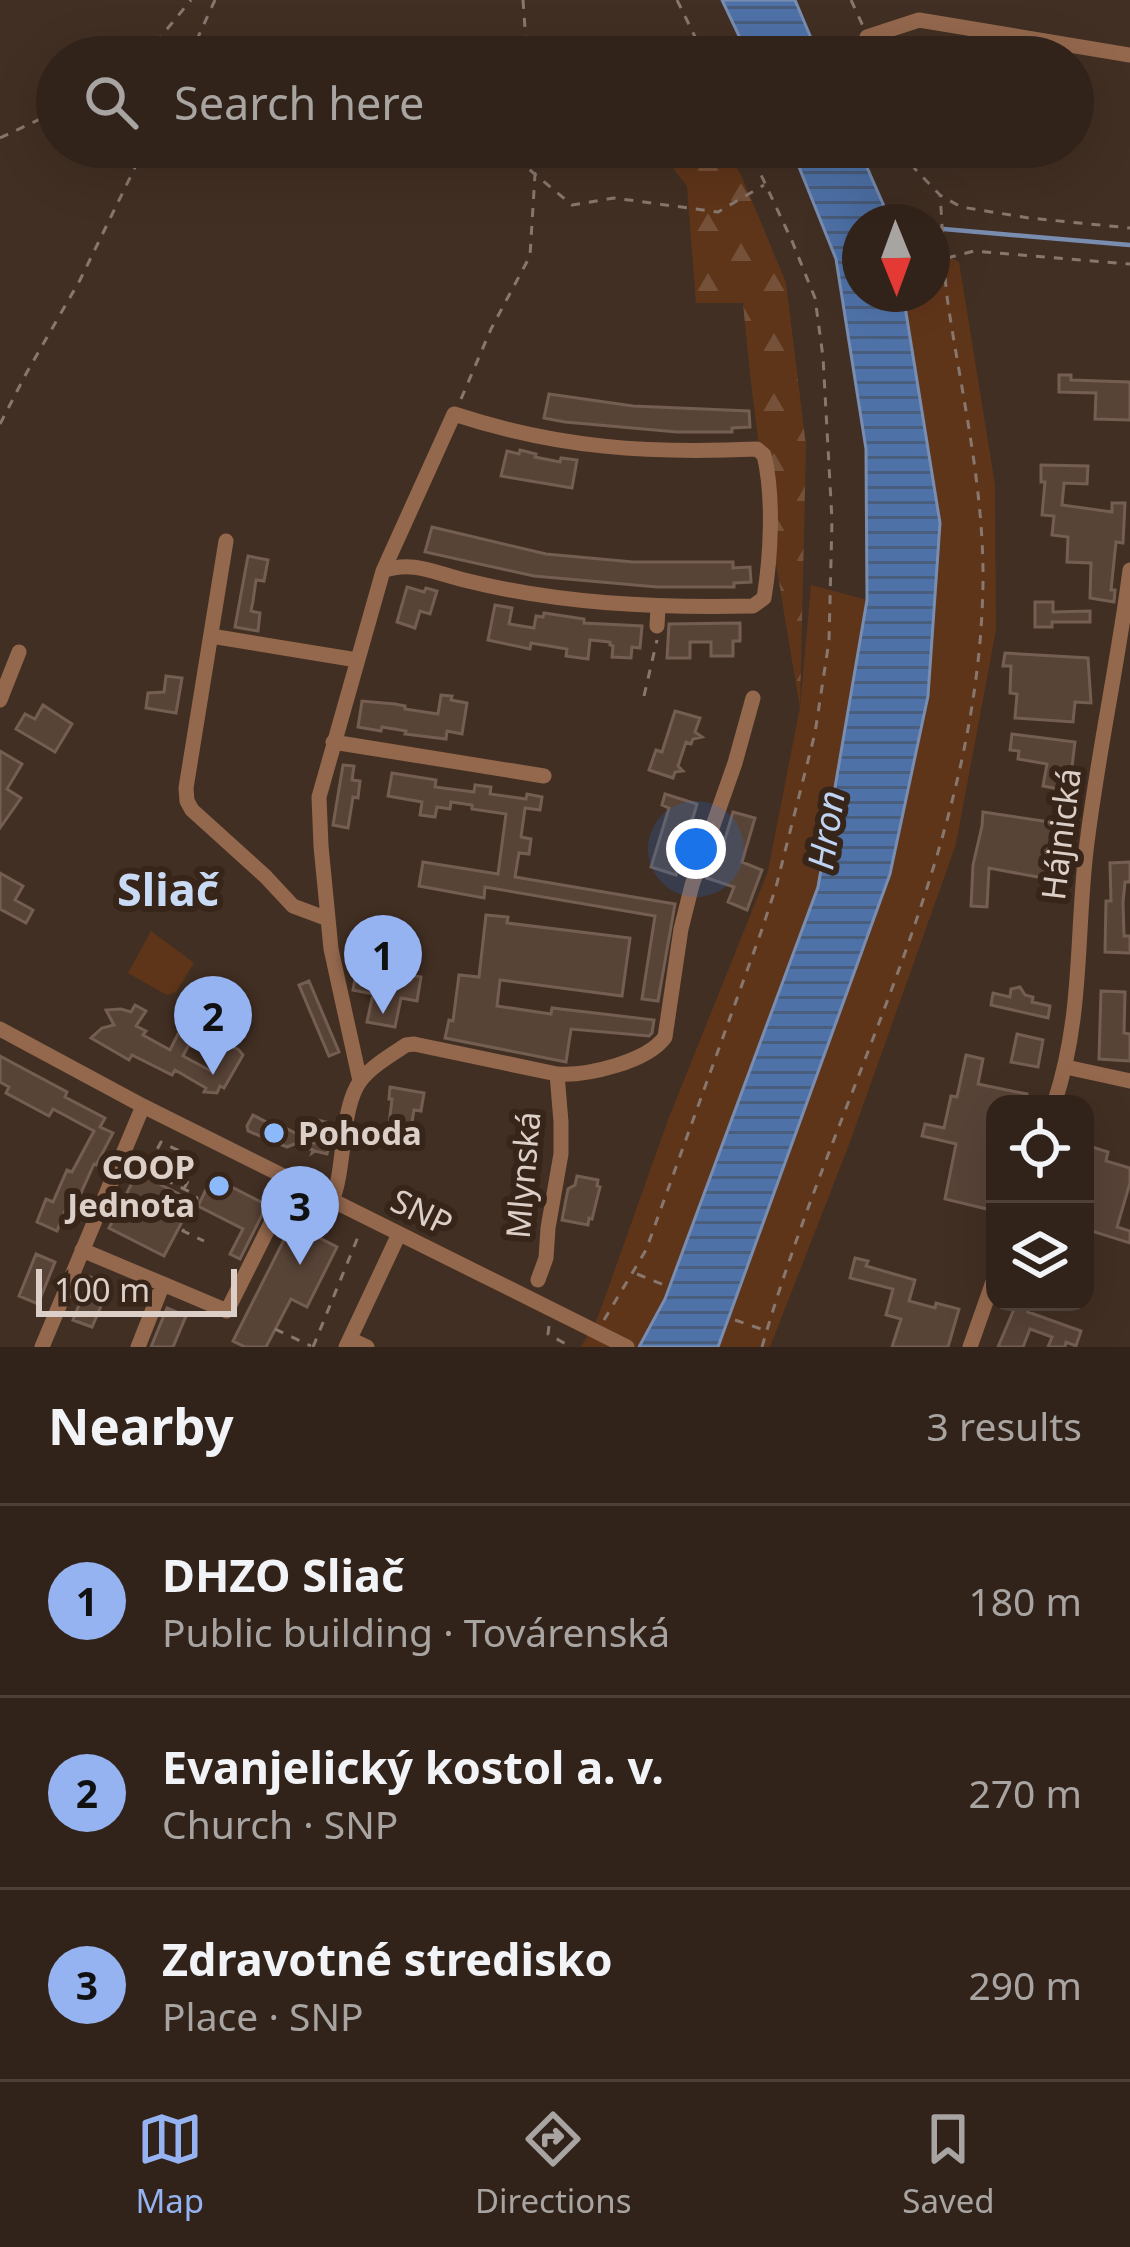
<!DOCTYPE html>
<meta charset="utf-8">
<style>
:root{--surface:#32231a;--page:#3a2b23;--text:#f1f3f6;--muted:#a8a4a2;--line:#4d4039;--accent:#95b2f1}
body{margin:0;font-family:"Noto Sans",sans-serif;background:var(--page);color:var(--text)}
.controls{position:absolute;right:36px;bottom:36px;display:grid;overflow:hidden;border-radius:24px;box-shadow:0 12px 48px #0002}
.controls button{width:108px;height:108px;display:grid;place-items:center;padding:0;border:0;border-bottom:3px solid var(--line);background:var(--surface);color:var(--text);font:60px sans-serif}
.compass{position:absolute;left:842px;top:204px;width:108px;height:108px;border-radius:50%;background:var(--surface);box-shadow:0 12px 48px #0002;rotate:179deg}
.scale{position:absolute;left:36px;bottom:30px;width:201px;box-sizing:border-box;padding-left:12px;border:6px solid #dccfc8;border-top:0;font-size:33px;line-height:42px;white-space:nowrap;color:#dccfc8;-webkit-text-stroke:9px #372519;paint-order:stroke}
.you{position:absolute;left:696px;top:849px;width:42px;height:42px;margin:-30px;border:9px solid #fff;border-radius:50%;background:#1a73e8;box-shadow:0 0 0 18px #1a73e833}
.badge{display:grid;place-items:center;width:78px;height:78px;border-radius:50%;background:var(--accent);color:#111;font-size:39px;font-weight:700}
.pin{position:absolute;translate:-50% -99px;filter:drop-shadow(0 3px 6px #0008)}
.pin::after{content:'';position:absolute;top:63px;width:42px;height:36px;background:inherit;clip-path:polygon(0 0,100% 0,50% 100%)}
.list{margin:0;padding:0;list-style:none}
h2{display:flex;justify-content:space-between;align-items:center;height:156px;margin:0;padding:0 48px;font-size:51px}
h2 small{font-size:39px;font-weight:400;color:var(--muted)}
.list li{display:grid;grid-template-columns:78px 1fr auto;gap:36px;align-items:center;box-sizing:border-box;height:192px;padding:0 48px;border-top:3px solid var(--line)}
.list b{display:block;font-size:45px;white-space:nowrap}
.list p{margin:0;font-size:39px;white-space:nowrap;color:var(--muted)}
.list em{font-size:39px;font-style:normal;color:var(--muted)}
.icon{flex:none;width:66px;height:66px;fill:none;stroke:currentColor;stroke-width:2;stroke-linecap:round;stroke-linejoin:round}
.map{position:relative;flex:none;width:1130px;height:1347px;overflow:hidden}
.search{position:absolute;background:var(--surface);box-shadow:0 12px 48px #0002;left:36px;right:36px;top:36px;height:132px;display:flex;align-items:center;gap:30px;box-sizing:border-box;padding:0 42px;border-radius:66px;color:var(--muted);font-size:45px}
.sheet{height:732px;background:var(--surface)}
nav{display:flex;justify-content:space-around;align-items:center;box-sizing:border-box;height:168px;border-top:3px solid var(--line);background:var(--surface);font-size:33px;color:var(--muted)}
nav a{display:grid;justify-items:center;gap:6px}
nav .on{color:var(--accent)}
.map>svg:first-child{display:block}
.green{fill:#5f3519}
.forest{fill:url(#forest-firs)}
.water{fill:url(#water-rules);stroke:#798db1;stroke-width:3}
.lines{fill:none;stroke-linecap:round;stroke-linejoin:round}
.stream{stroke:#798db1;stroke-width:4.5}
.building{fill:#584337;stroke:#745e51;stroke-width:3}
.path{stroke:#88776e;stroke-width:3;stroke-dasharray:9 9;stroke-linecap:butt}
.minor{stroke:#94684d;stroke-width:15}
.poi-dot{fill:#8cb9fc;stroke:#372519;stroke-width:4.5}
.labels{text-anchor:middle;stroke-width:12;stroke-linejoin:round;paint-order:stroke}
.street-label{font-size:33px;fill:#dccfc8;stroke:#372519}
.poi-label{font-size:33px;font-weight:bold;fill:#dccfc8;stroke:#372519;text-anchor:start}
.water-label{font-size:36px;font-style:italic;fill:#bfd4f3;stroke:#372519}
.district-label{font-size:45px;font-weight:bold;fill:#c9daf4;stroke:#372519}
</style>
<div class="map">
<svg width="1130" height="1347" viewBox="0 0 1130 1347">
<defs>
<pattern id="forest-firs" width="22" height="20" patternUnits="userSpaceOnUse" patternTransform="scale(3)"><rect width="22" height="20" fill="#5f3519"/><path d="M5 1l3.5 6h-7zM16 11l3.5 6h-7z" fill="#755139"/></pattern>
<pattern id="water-rules" width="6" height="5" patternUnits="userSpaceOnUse" patternTransform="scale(3)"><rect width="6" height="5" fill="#4e71a7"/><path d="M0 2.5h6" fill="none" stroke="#495d7c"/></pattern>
</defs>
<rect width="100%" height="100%" fill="#422f23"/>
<path class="green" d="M 932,247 L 959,262 L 995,485 L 996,630 L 956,844 L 850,1142 L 770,1347 L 718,1347 L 890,874 L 928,696 L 940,523 L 903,294 L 932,294 Z
M 811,585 L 867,600 L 818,887 L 664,1299 L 639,1347 L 581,1347 L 598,1317 L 668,1120 L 768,871 L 800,707 Z
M 151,931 L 194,963 L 176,992 L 167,995 L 128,973 Z"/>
<path class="forest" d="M 669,147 L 725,147 L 742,177 L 786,283 L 806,446 L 800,707 C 777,573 755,439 743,303 L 696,303 L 687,186 L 675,171 Z"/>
<path class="water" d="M 722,0 L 795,0 L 819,57 L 749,57 Z
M 791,147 L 858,147 L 891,222 L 860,222 L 860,294 L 903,294 L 940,523 L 928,696 L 890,874 L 718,1347 L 639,1347 L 665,1299 L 818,887 L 867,600 L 866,449 L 836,259 Z"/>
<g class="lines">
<path class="stream" d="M 932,228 L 1130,245"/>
</g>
<path class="building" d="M 1059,375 L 1071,375 L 1071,380 L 1130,382 L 1130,420 L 1095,419 L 1096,393 L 1059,392 Z
M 549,394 L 633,406 L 749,411 L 750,427 L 732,428 L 732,432 L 677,432 L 565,422 L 544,418 Z
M 520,450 L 536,454 L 535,457 L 560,462 L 561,458 L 577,460 L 572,488 L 501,476 L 507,451 L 519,454 Z
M 1041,465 L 1088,466 L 1087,484 L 1064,483 L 1062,505 L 1112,512 L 1112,503 L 1125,503 L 1123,543 L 1116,542 L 1111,590 L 1115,590 L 1114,602 L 1090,598 L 1091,563 L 1067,562 L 1068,537 L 1052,535 L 1054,516 L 1042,515 L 1045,482 L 1041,482 Z
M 432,527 L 546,554 L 633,562 L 733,562 L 733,568 L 750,567 L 751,582 L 734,583 L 734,587 L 657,587 L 534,576 L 425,552 Z
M 248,556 L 268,560 L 264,581 L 256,580 L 253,601 L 251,611 L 260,613 L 258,631 L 235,627 Z
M 407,587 L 424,592 L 426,588 L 437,591 L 430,614 L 420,611 L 415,628 L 397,622 Z
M 1035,602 L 1053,602 L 1053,612 L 1090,611 L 1090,622 L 1052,622 L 1052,627 L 1035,627 Z
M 495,605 L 512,608 L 509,624 L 534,628 L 536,616 L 543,617 L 544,613 L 584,619 L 584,623 L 642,626 L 640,648 L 632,647 L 631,658 L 612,657 L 613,646 L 610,645 L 610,642 L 590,640 L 588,659 L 566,656 L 567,649 L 531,643 L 530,649 L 488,640 Z
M 740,623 L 740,641 L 733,641 L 733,656 L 711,656 L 711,642 L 690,642 L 690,658 L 667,658 L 669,624 Z
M 1005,653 L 1088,658 L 1091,703 L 1075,702 L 1073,722 L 1015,718 L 1017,694 L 1010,693 L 1011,666 L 1003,666 Z
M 166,676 L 182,678 L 176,713 L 146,708 L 148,693 L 164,692 Z
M 441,695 L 452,696 L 451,700 L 467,703 L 462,734 L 447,731 L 446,739 L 405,734 L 406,731 L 382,727 L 381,731 L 358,727 L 362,701 L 395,704 L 405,706 L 405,709 L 438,714 Z
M 43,705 L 72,724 L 55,752 L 16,729 L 25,714 L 35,719 Z
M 675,711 L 700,718 L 695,732 L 702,737 L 693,739 L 691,744 L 686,742 L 678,766 L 683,771 L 675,772 L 673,778 L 649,770 L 656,750 L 662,752 Z
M 1012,734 L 1075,742 L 1069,791 L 1043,786 L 1047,764 L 1018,759 L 1019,751 L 1010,750 Z
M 0,751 L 22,764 L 7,789 L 21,798 L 0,828 Z
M 343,765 L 354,766 L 352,780 L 360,781 L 358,798 L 353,797 L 348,828 L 333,825 Z
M 392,773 L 436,780 L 435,787 L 474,792 L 475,785 L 491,787 L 490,794 L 526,799 L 527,794 L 542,797 L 540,810 L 525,808 L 521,837 L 531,839 L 529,854 L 519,853 L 515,877 L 675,904 L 658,1001 L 642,999 L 655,916 L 485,887 L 484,898 L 419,886 L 423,862 L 498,874 L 506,814 L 472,809 L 472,805 L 451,802 L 450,809 L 437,807 L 435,817 L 420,815 L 422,802 L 388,796 Z
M 665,794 L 697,804 L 676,875 L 651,867 L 669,808 L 662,805 Z
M 733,812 L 755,818 L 742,862 L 762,870 L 747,910 L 728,902 L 734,887 L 707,878 L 719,845 L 723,846 Z
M 983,812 L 1063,824 L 1061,838 L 1055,837 L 1053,852 L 1048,852 L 1043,878 L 989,868 L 987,907 L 971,906 L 973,865 L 982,826 Z
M 1130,862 L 1130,882 L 1125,882 L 1123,902 L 1124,936 L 1130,936 L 1130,953 L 1105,952 L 1106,901 L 1111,901 L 1110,863 Z
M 0,873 L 23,886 L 15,900 L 33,910 L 26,923 L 0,909 Z
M 486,915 L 508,917 L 507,923 L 630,938 L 622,996 L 500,980 L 497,1006 L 551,1014 L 552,1008 L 654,1020 L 652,1033 L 649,1036 L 571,1029 L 566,1062 L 445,1038 L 449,1020 L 453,1021 L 459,975 L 479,977 Z
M 357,966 L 421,977 L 417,1001 L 401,998 L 395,1027 L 367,1022 L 373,994 L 353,990 Z
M 309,981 L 339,1052 L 329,1056 L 299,985 Z
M 1020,987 L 1025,995 L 1033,997 L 1032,1002 L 1050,1006 L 1048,1018 L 991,1005 L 993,993 L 1010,997 L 1011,989 Z
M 1101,991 L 1125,992 L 1124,1033 L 1130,1034 L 1130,1061 L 1099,1059 Z
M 135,1005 L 146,1011 L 136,1026 L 146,1031 L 143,1035 L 170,1050 L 180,1030 L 193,1037 L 183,1056 L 211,1071 L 225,1045 L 238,1049 L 243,1055 L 224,1088 L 220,1086 L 217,1093 L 204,1092 L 206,1088 L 175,1070 L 172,1075 L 132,1055 L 129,1060 L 91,1038 L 102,1028 L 114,1025 L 106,1010 L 121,1009 L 131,1012 Z
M 1017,1034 L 1043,1040 L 1038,1067 L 1011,1062 Z
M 966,1055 L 983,1059 L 978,1084 L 1027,1094 L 1025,1104 L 995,1104 L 995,1211 L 945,1199 L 956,1144 L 922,1136 L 925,1124 L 944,1128 L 951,1096 L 957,1097 Z
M 0,1056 L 67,1092 L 65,1097 L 105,1118 L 100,1127 L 113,1133 L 96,1165 L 94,1164 L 76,1204 L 69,1201 L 57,1231 L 37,1222 L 46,1199 L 53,1202 L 67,1170 L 72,1172 L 94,1131 L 53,1109 L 49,1116 L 6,1093 L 9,1087 L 0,1082 Z
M 390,1087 L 424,1093 L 421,1111 L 414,1110 L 411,1128 L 389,1125 L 392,1099 L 389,1099 Z
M 253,1115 L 274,1126 L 276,1123 L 314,1143 L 318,1120 L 334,1124 L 332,1135 L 320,1146 L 328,1150 L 327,1154 L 315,1151 L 312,1153 L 313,1150 L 294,1144 L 287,1147 L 248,1131 L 247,1126 Z
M 1089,1146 L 1108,1152 L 1106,1161 L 1130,1168 L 1130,1183 L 1117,1227 L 1130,1231 L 1130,1243 L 1085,1229 L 1085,1159 Z
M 137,1173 L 193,1201 L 164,1256 L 109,1228 Z
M 577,1176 L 598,1180 L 597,1186 L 600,1187 L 592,1219 L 589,1218 L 588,1225 L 562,1220 L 568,1189 L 575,1185 Z
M 212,1177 L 267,1205 L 240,1259 L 230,1254 L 243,1229 L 198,1206 Z
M 292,1224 L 337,1247 L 307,1307 L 291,1299 L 266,1347 L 245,1347 L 233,1341 Z
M 36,1254 L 55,1262 L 38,1304 L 19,1296 Z
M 855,1258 L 868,1261 L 866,1266 L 915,1280 L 909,1301 L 935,1308 L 936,1303 L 959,1309 L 948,1347 L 892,1347 L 901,1319 L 886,1315 L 893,1289 L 850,1278 Z
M 90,1277 L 110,1285 L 92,1327 L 73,1320 Z
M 1017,1302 L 1032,1302 L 1028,1312 L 1081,1331 L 1076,1346 L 1066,1342 L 1065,1347 L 1048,1347 L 1052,1337 L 1030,1329 L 1023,1347 L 998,1347 Z
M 167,1308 L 186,1316 L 173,1347 L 151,1347 Z"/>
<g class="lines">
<path class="path" d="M 523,0 L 527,57
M 677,0 L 705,57
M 851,0 L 863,26
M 144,57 L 191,0
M 189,57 L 215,0
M 197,57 L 226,53 L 238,57
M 0,138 L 57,111
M 502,147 L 572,205 L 614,198 L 718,212 L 764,185
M 905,147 L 915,169 L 940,195 L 961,207 L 1029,218 L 1130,228
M 947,258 L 974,251 L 1130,264
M 461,399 L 491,329 L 530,256 L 535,174 L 533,147
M 0,424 L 27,372 L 80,280 L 145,147
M 644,696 L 657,640
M 184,1189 L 198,1160 L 161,1142 L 146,1170 L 194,1194 L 197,1198 L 196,1207 L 183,1231 L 204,1241
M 637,1274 L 669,1287
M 604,1320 L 646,1250 L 761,932 L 776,887 L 815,733 L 829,641 L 832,520 L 823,357 L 815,298 L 792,241 L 748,147
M 735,1320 L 767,1331
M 549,1326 L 548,1334 L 571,1347
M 275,1329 L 311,1346
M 313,1347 L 360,1232
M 762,1347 C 835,1092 979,854 983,583 C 984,488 962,396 948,304 C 943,268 943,231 940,195"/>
<path class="minor" d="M 867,37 L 919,20 L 1130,55
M 226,541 L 186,788 L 187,801 L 192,810 L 265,876 L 293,906 L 328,919
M 657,626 L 658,608
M 211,636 L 357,660
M 0,700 L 19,652
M 333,742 L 544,776
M 0,1029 L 143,1106 L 627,1347
M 1066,1067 L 1130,1081
M 360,1081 L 331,949 L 321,846 L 319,797 L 383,571 L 454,414 C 558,448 649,454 757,449 L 764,455 C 774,496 771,556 764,598 L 753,606 C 655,608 560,604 464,580 C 435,573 412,560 383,571
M 1054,1104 C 1083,1017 1076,939 1086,851 C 1097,757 1118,664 1130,570
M 332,1201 C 346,1167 340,1107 361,1080 C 372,1066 391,1055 406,1045 L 414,1044 L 557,1074 C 587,1076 647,1062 665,1037 L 681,929 L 692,885 L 735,763 L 753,698
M 82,1250 L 163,1284 L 138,1347
M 538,1280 L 546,1258 L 548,1228 L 561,1154 L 561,1122 L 557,1074
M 163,1284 L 227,1311 L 292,1181
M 350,1339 L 367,1347
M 42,1347 L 143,1106
M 346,1347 L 399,1234
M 970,1347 L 995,1276"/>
</g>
<g class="poi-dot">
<circle cx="274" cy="1133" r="12"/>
<circle cx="219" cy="1186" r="12"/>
</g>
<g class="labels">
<g class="street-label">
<text transform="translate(1061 834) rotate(-83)" y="12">Hájnická</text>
<text transform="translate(523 1175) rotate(-85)" y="12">Mlynská</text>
<text transform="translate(422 1212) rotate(26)" y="12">SNP</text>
</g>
<g class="poi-label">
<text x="298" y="1145">Pohoda</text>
<text x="195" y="1179" text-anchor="end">COOP<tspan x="195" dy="38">Jednota</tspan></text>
</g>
<g class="water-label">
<text transform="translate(826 830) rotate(-81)" y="13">Hron</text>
</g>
<g class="district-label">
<text x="168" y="906">Sliač</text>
</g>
</g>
</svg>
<div class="controls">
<button><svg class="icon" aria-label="locate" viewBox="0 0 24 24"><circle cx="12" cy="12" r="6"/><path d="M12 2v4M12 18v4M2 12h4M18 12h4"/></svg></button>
<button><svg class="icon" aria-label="layers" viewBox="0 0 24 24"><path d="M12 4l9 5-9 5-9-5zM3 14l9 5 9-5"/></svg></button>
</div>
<svg class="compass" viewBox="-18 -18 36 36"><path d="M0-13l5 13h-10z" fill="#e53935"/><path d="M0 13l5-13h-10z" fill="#a8a4a2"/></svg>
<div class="scale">100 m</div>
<div class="you"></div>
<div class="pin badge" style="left:383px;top:1014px">1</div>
<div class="pin badge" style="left:213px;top:1075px">2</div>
<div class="pin badge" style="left:300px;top:1265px">3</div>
<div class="search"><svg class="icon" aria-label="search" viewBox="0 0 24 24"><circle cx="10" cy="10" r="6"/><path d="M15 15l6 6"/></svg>Search here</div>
</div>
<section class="sheet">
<h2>Nearby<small>3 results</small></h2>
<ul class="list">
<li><span class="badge">1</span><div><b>DHZO Sliač</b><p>Public building · Továrenská</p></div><em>180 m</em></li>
<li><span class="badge">2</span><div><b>Evanjelický kostol a. v.</b><p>Church · SNP</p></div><em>270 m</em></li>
<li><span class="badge">3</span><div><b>Zdravotné stredisko</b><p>Place · SNP</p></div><em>290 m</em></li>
</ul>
</section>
<nav>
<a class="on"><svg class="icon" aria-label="map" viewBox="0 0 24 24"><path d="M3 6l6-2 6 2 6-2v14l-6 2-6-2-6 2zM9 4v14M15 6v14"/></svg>Map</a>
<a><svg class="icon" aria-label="directions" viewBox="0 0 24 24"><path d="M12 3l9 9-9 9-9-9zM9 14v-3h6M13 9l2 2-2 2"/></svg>Directions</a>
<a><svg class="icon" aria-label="saved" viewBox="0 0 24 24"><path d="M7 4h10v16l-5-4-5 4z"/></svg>Saved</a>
</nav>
